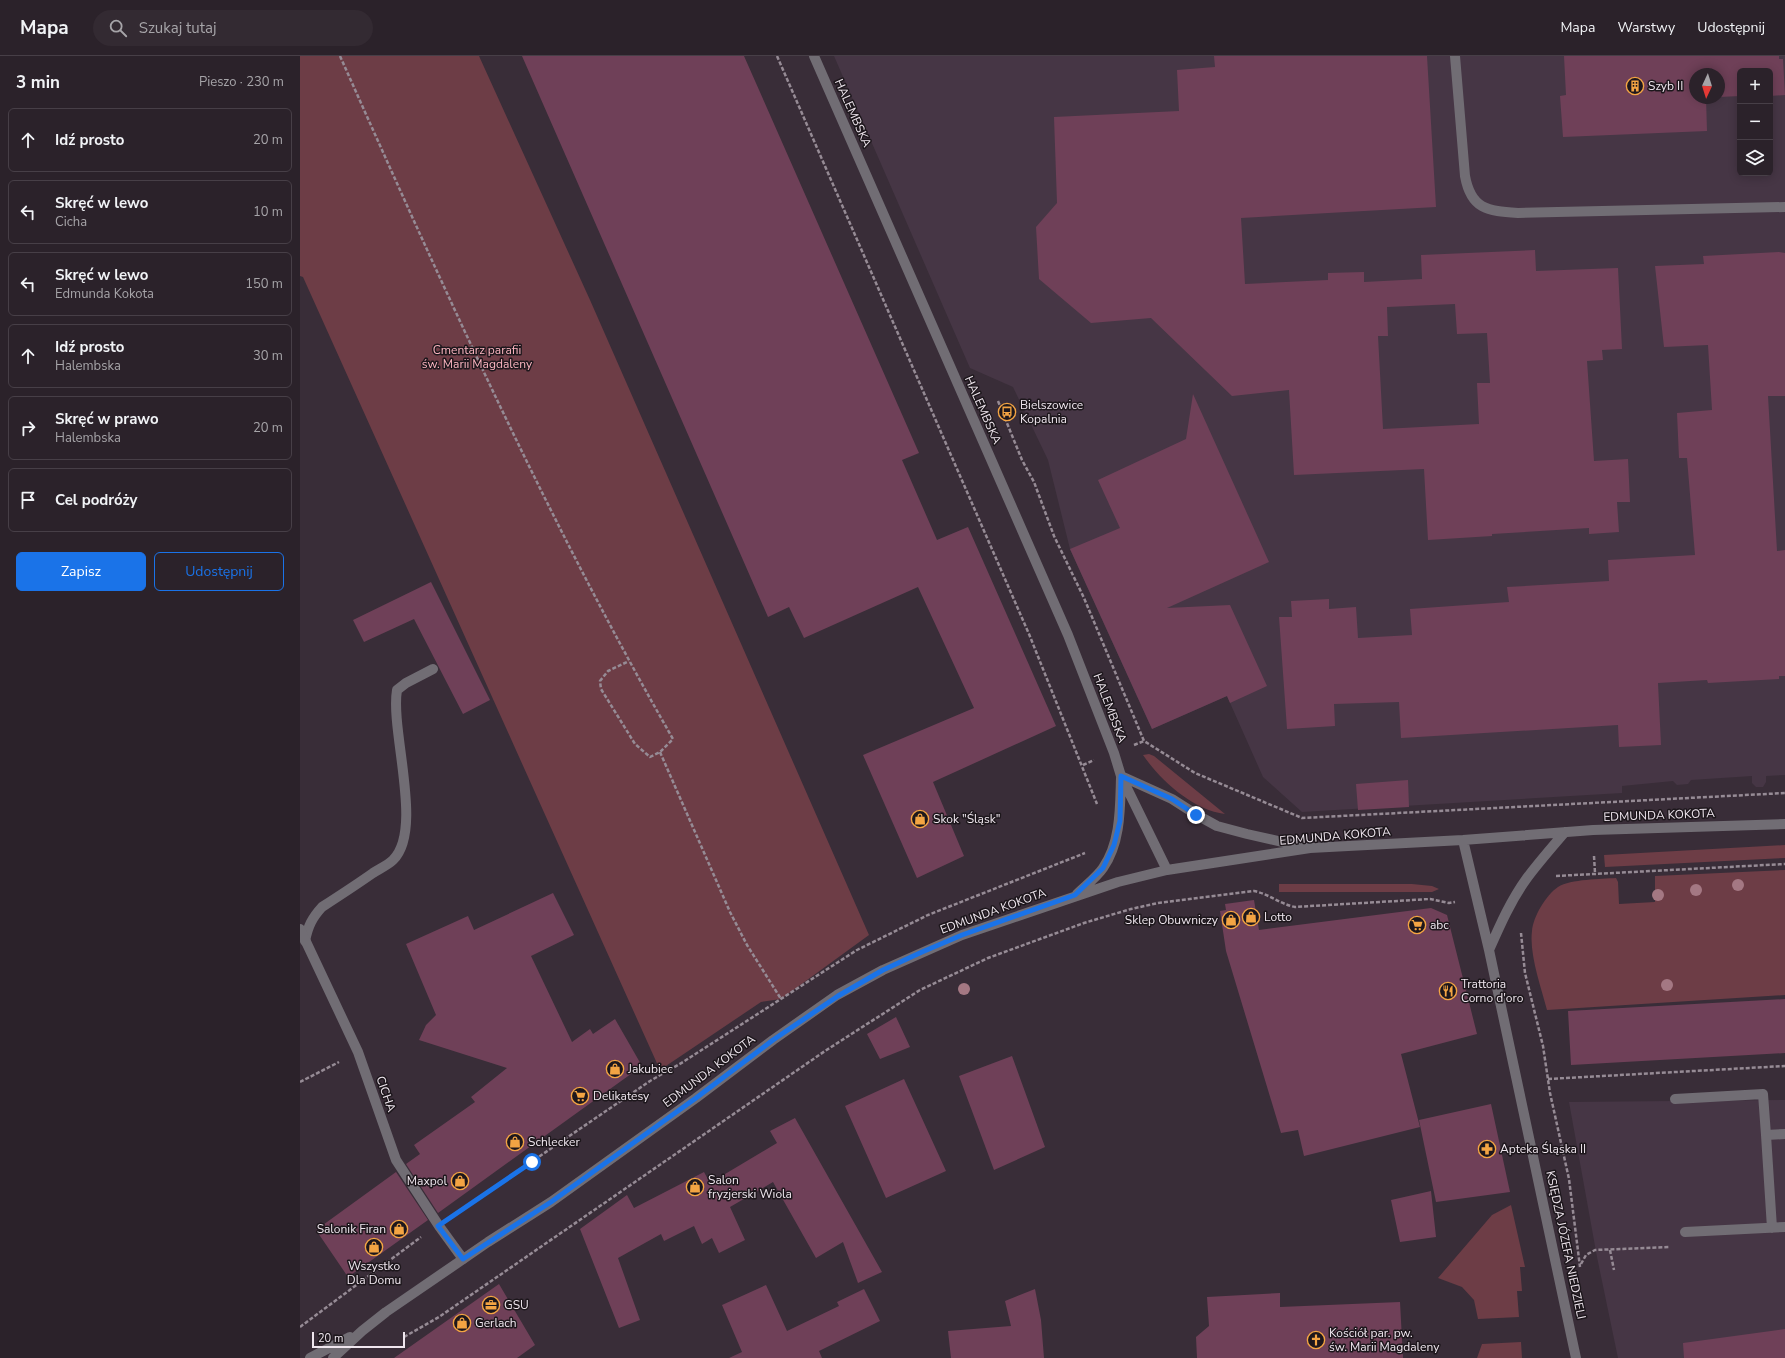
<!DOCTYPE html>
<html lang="pl">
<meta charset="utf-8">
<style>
:root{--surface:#2b222a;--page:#332a32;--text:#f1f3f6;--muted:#a6a4a8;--line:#473f47;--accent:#1a73e8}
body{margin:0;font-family:"Nunito Sans",sans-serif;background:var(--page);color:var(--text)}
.controls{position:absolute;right:12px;top:12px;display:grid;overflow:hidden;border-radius:6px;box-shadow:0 2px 10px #0003}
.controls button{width:36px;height:36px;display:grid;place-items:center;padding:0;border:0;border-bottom:1px solid var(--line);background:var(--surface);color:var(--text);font:20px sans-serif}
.compass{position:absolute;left:1389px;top:12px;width:36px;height:36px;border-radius:50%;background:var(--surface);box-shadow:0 2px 10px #0003;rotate:184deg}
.scale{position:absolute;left:12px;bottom:10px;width:93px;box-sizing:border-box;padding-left:4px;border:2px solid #efe6ee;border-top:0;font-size:11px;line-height:14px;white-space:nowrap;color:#efe6ee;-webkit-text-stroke:3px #1d171c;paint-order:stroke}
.stop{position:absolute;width:12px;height:12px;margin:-9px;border:3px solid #1a73e8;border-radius:50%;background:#fff}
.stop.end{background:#1a73e8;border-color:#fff;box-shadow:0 1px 4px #0008}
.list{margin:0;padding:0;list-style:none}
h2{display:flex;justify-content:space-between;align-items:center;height:52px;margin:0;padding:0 16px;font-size:17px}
h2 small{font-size:13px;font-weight:400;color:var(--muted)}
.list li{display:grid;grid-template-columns:26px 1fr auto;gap:12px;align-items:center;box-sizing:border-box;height:64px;margin:0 8px 8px;padding:0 8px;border:1px solid var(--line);border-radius:6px}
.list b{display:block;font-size:15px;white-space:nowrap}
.list p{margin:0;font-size:13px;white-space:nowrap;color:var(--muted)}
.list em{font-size:13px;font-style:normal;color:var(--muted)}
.actions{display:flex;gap:8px;padding:12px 16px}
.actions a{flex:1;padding:9px 0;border:1px solid var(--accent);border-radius:6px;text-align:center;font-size:14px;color:var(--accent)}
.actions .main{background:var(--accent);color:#fff}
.icon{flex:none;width:22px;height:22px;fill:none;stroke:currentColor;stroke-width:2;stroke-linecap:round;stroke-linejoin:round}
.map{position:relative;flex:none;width:1485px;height:1302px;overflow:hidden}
header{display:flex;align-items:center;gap:24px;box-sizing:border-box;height:56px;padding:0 20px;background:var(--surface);border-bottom:1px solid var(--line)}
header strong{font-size:19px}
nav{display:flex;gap:22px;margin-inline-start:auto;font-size:14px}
.search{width:280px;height:36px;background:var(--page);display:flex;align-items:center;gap:10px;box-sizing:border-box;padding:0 14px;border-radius:22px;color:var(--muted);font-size:15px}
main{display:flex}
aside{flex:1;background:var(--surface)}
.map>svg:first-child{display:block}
.built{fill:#463645;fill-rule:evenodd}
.green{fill:#6d3d46}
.building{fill:#6f4058;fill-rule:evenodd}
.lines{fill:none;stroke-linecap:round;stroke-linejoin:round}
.path{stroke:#968b95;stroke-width:2.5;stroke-dasharray:4 2;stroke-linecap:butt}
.service{stroke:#716d74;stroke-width:10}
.minor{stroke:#716d74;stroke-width:10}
.tertiary{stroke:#716d74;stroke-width:10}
.tree{fill:#a47883}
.route{stroke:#1a73e8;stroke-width:5}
.labels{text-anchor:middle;stroke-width:3;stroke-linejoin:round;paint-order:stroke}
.poi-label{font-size:12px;fill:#efe6ee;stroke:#1d171c;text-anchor:start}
.street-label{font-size:12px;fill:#efe6ee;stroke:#1d171c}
.park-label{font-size:12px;fill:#fcb5c0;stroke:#1d171c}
</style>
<header>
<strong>Mapa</strong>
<div class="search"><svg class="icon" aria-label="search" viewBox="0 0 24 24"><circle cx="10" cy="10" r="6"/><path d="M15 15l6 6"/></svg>Szukaj tutaj</div>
<nav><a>Mapa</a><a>Warstwy</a><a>Udostępnij</a></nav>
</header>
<main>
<aside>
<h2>3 min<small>Pieszo · 230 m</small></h2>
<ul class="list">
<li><svg class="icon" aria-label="ahead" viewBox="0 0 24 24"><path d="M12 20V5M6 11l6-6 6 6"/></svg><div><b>Idź prosto</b></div><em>20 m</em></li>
<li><svg class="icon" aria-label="left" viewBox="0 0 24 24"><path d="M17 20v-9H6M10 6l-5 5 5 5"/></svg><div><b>Skręć w lewo</b><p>Cicha</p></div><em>10 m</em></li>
<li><svg class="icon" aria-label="left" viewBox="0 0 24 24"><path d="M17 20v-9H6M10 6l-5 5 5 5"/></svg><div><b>Skręć w lewo</b><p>Edmunda Kokota</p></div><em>150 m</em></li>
<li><svg class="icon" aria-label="ahead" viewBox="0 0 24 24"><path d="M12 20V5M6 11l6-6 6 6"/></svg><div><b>Idź prosto</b><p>Halembska</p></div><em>30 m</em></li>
<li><svg class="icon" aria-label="right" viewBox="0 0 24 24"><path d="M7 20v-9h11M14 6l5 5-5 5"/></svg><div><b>Skręć w prawo</b><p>Halembska</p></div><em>20 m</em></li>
<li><svg class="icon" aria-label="arrive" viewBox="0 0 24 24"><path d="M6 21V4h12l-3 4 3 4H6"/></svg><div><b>Cel podróży</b></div></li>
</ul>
<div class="actions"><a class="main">Zapisz</a><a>Udostępnij</a></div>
</aside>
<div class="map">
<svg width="1485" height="1302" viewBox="0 0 1485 1302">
<rect width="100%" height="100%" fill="#392d38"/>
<path class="built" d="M 534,0 L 1485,0 L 1485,719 L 1466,720 L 1466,726 L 1463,731 L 1456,731 L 1452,727 L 1452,720 L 1391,724 L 1388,728 L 1377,729 L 1373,725 L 1322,730 L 1322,737 L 1002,756 L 963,721 L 927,640 L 852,673 L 770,493 L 748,404 L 713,331 L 670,312 ZM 1440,15 L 1470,15 L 1470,117 L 1440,117 ZM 1395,18 L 1419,18 L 1419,42 L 1395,42 Z
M 1485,1044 L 1485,1302 L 1318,1302 L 1297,1201 L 1269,1046 Z"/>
<path class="green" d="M 0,0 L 179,0 L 290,244 L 569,879 L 481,943 L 461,946 L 360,1014 L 3,221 L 0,220 Z
M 849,698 L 854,700 L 925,758 C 893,754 861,725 843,699 Z
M 1485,789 L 1485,802 L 1305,811 L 1304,799 Z
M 1485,814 L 1485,939 L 1247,954 C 1241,931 1229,898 1232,875 C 1233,861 1246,839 1258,831 C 1271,823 1301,823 1316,822 L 1318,826 L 1319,848 L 1355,846 L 1355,820 Z
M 979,828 L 1112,828 L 1132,830 L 1139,833 L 1132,836 L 979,836 Z
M 1211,1149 L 1225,1211 L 1220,1211 L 1222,1235 L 1217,1235 L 1219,1261 L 1178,1263 L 1174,1244 L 1162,1231 L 1138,1222 L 1192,1159 Z
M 1221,1286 L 1222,1302 L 1177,1302 L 1182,1288 Z"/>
<path class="building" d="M 222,0 L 444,0 L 619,397 L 602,404 L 637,484 L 668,471 L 756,670 L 633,726 L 664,800 L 617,822 L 563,699 L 674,652 L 618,531 L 504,582 L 489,551 L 468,561 Z
M 914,0 L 1127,0 L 1136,151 L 941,162 L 945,228 L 1028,224 L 1028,217 L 1064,216 L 1064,226 L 1122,223 L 1121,199 L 1235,194 L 1236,215 L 1318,212 L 1322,293 L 1302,294 L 1303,304 L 1287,305 L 1294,405 L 1328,403 L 1330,446 L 1317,446 L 1319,476 L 1289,478 L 1289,472 L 1192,478 L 1192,480 L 1128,484 L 1124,413 L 994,419 L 989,334 L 932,340 L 851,262 L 791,267 L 739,223 L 736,171 L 757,147 L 754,61 L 879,55 L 877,14 L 915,11 ZM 1155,248 L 1157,278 L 1187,277 L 1190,327 L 1177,327 L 1179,368 L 1083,373 L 1078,280 L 1088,280 L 1087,251 Z
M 1264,0 L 1479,0 L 1479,3 L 1483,3 L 1485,39 L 1470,40 L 1470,15 L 1440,15 L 1440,40 L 1419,41 L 1419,18 L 1395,18 L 1395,42 L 1406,42 L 1407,75 L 1263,81 L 1260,40 L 1266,39 Z
M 1479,196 L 1485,197 L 1485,340 L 1468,340 L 1477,495 L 1485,494 L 1485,620 L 1479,620 L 1479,623 L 1408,627 L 1407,624 L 1358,627 L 1361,689 L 1319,691 L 1318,669 L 1101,682 L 1099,646 L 1034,648 L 1035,670 L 987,673 L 979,561 L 992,561 L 991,545 L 1029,543 L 1029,553 L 1056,551 L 1058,582 L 1112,579 L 1110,553 L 1209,546 L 1207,531 L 1309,525 L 1308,504 L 1395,499 L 1387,402 L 1379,402 L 1377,357 L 1412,354 L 1408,289 L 1364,291 L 1355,210 L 1404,208 L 1403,200 Z
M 893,338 L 969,506 L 867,552 L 930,549 L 967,630 L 930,647 L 927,640 L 852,673 L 770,493 L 820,472 L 798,424 L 886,383 Z
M 131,526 L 190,644 L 163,658 L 114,563 L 64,586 L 53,564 Z
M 1108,724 L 1109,751 L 1058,754 L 1056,728 Z
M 253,837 L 274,879 L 231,900 L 272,986 L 290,973 L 293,978 L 315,963 L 342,1010 L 138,1157 L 106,1108 L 120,1098 L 114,1089 L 175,1046 L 171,1041 L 207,1012 L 119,984 L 126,969 L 136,959 L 106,888 L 168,860 L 174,874 Z
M 954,844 L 959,874 L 1131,852 L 1147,859 L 1177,978 L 1101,998 L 1120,1071 L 1004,1100 L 998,1074 L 981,1077 L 926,895 L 920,855 L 926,854 L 925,848 Z
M 1485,943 L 1485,997 L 1271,1009 L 1268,955 Z
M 596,961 L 610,991 L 580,1003 L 567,978 Z
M 712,1000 L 745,1091 L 694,1114 L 659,1020 Z
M 604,1023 L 646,1115 L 586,1142 L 545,1050 Z
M 1191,1048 L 1210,1136 L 1136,1146 L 1119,1064 Z
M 495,1062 L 582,1216 L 558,1227 L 543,1186 L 516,1202 L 473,1126 L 430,1151 L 445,1184 L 419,1197 L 412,1182 L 402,1188 L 394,1170 L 364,1185 L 361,1178 L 318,1202 L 340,1264 L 319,1272 L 280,1173 L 327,1139 L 334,1152 L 404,1116 L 410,1127 L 477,1087 L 470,1075 Z
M 96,1116 L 128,1164 L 48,1221 L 16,1174 Z
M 1131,1135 L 1136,1181 L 1100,1186 L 1091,1144 Z
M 199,1228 L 235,1289 L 217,1302 L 94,1302 Z
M 466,1229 L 487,1275 L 539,1250 L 537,1246 L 564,1233 L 580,1265 L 519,1295 L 522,1302 L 429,1302 L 442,1296 L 422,1249 Z
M 735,1233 L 741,1264 L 744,1302 L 651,1302 L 648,1275 L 711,1270 L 705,1245 Z
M 980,1237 L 980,1251 L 1100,1246 L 1103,1302 L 897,1302 L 896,1281 L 909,1270 L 907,1241 Z
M 1485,1273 L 1485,1302 L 1384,1302 L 1383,1287 Z"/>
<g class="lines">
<path class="path" d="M 40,0 C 143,231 247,463 373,683 L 360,696 L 350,701 L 335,688 L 301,633 L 300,625 L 308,615 L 329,605
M 477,0 L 729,578 L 797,748
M 698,345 L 722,404 L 734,426 L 754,480 L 784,542 L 844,685 L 895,717 L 1002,762 L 1485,737
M 834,689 L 844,685
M 360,696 L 430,856 L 447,889 L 481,943
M 783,709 L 794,704
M 1294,800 L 1295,817
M 1256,820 L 1485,808
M 1221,877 L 1225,917 L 1243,990 L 1250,1037 L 1269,1123 L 1280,1211
M 1248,1023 L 1485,1010
M 0,1026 L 39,1006
M 155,1158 L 350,1025 L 383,1006 L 557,894 L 628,859 L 785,797
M 1310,1194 L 1314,1214
M 1281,1208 L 1286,1199 L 1295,1194 L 1369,1191
M 0,1271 L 121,1181
M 104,1281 L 139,1261 L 525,995 L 620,934 L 688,902 L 784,867 L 831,853 L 858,847 L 954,835 C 969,838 980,848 995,851 L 1130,843 L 1149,847 L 1155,846"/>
<path class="service" d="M 1155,0 L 1165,120 C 1171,153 1187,155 1218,157 L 1485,151
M 5,885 C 8,870 12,862 22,851 C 39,840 56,829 73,817 C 79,813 88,809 93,804 C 124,774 90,675 97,634 L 106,627 L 133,613
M 1375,1043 L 1463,1038 L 1466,1079
M 1472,1172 L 1466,1079 L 1485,1078
M 1385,1176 L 1485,1171"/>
<path class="minor" d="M 0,873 L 58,996 L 96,1104 L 139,1170 L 163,1203"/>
<path class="tertiary" d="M 514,0 L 768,579 L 814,697 L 821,720 L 867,814
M 821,720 L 872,743 L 897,759 L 917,770 L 947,778 L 1004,791
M 1163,784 L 1189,894 L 1276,1302
M 777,838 C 785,830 797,821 803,812 C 821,786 820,752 821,722
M 1189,894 C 1200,869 1211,844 1227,822 C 1239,806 1252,791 1265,776
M 10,1302 L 50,1281
M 33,1302 L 62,1275 L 86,1256 L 188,1186 L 251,1146 L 396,1042 L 473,984 L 537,939 L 583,914 L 662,879 L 818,826 L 867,814 L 1010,792 L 1163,784 L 1293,774 L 1485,768"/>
</g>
<g class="tree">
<circle cx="1438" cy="829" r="6"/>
<circle cx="1396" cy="834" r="6"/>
<circle cx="1358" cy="839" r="6"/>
<circle cx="1367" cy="929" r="6"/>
<circle cx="664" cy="933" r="6"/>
</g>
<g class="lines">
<path class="route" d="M 232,1106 L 138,1170 L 163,1203 L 251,1146 L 396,1042 L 473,984 L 538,940 L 583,914 L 622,896 L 662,879 L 775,839 L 803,812 L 814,789 L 820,765 L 821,720 L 872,743 L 896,759"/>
</g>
<defs>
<symbol id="building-ring" viewBox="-11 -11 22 22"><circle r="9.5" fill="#1d171c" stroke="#f3a443" stroke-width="1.5"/><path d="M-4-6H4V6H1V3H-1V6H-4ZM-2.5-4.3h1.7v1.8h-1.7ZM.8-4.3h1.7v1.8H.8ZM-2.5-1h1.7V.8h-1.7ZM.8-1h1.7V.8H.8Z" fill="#f3a443"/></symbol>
<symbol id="bus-ring" viewBox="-11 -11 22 22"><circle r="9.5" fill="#1d171c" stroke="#f3a443" stroke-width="1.5"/><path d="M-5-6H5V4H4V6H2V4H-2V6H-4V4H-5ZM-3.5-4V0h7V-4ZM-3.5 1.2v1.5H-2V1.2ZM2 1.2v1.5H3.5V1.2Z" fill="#f3a443"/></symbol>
<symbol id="shop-ring" viewBox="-11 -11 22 22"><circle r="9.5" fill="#1d171c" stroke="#f3a443" stroke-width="1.5"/><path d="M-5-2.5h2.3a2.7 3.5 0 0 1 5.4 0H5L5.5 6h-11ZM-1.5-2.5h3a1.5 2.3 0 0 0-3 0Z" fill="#f3a443"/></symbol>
<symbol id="supermarket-ring" viewBox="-11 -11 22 22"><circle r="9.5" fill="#1d171c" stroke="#f3a443" stroke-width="1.5"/><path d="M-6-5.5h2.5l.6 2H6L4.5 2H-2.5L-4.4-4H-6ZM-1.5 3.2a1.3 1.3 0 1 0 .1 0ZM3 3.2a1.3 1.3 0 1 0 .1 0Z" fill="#f3a443"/></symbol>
<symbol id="restaurant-ring" viewBox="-11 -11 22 22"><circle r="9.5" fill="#1d171c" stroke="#f3a443" stroke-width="1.5"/><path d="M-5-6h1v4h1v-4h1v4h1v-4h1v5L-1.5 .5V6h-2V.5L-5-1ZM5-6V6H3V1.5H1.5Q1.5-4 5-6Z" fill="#f3a443"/></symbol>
<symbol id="pharmacy-ring" viewBox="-11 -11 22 22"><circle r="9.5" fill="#1d171c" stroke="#f3a443" stroke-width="1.5"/><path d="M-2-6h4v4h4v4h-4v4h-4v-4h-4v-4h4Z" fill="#f3a443"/></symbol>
<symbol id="office-ring" viewBox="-11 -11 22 22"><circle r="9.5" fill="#1d171c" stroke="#f3a443" stroke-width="1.5"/><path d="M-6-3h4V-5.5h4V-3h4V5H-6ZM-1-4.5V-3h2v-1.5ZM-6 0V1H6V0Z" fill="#f3a443"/></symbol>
<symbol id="church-ring" viewBox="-11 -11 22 22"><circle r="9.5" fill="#1d171c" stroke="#f3a443" stroke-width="1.5"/><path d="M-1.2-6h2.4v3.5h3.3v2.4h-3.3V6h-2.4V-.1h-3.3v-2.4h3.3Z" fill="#f3a443"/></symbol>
</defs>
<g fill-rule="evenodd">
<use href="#building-ring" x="1325" y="20" width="20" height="20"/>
<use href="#bus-ring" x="697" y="346" width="20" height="20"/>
<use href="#shop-ring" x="610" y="753" width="20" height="20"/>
<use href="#shop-ring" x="941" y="851" width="20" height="20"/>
<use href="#shop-ring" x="921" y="854" width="20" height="20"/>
<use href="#supermarket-ring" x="1107" y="859" width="20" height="20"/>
<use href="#restaurant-ring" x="1138" y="925" width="20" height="20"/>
<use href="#shop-ring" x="305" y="1003" width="20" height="20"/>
<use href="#supermarket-ring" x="270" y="1030" width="20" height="20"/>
<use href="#shop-ring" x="205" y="1076" width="20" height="20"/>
<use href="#pharmacy-ring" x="1177" y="1083" width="20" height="20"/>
<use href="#shop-ring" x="150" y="1115" width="20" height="20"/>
<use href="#shop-ring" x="385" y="1121" width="20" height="20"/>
<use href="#shop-ring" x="89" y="1163" width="20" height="20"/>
<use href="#shop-ring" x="64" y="1181" width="20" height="20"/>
<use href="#office-ring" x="181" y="1239" width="20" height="20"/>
<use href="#shop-ring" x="152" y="1257" width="20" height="20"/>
<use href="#church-ring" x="1006" y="1274" width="20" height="20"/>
</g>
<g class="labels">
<g class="poi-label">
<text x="1348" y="34">Szyb II</text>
<text x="720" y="353">Bielszowice<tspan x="720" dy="14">Kopalnia</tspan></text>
<text x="633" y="767">Skok "Śląsk"</text>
<text x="964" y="865">Lotto</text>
<text x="918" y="868" text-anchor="end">Sklep Obuwniczy</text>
<text x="1130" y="873">abc</text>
<text x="1161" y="932">Trattoria<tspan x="1161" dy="14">Corno d'oro</tspan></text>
<text x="328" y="1017">Jakubiec</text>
<text x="293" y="1044">Delikatesy</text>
<text x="228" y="1090">Schlecker</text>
<text x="1200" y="1097">Apteka Śląska II</text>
<text x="408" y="1128">Salon<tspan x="408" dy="14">fryzjerski Wiola</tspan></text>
<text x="147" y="1129" text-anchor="end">Maxpol</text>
<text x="86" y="1177" text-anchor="end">Salonik Firan</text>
<text x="74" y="1214" text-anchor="middle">Wszystko<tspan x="74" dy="14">Dla Domu</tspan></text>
<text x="204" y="1253">GSU</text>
<text x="175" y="1271">Gerlach</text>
<text x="1029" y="1281">Kościół par. pw.<tspan x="1029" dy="14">św. Marii Magdaleny</tspan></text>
</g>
<g class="street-label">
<text transform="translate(553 57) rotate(66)" y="4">HALEMBSKA</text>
<text transform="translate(683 354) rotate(66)" y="4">HALEMBSKA</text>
<text transform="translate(810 652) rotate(69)" y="4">HALEMBSKA</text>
<text transform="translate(1359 759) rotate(-2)" y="4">EDMUNDA KOKOTA</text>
<text transform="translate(1035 780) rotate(-5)" y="4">EDMUNDA KOKOTA</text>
<text transform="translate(693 855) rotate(-20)" y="4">EDMUNDA KOKOTA</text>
<text transform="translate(409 1015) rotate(-37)" y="4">EDMUNDA KOKOTA</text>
<text transform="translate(86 1038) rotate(71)" y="4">CICHA</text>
<text transform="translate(1266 1189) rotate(78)" y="4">KSIĘDZA JÓZEFA NIEDZIELI</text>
</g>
<g class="park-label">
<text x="177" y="298">Cmentarz parafii<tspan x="177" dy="14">św. Marii Magdaleny</tspan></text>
</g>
</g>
</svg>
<div class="controls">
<button>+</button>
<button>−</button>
<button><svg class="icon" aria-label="layers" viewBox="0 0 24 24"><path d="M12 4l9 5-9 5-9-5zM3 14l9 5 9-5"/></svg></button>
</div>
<svg class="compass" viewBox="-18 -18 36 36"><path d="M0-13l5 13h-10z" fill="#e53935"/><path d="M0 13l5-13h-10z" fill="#a6a4a8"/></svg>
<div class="scale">20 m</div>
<div class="stop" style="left:232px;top:1106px"></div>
<div class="stop end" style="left:896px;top:759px"></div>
</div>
</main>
